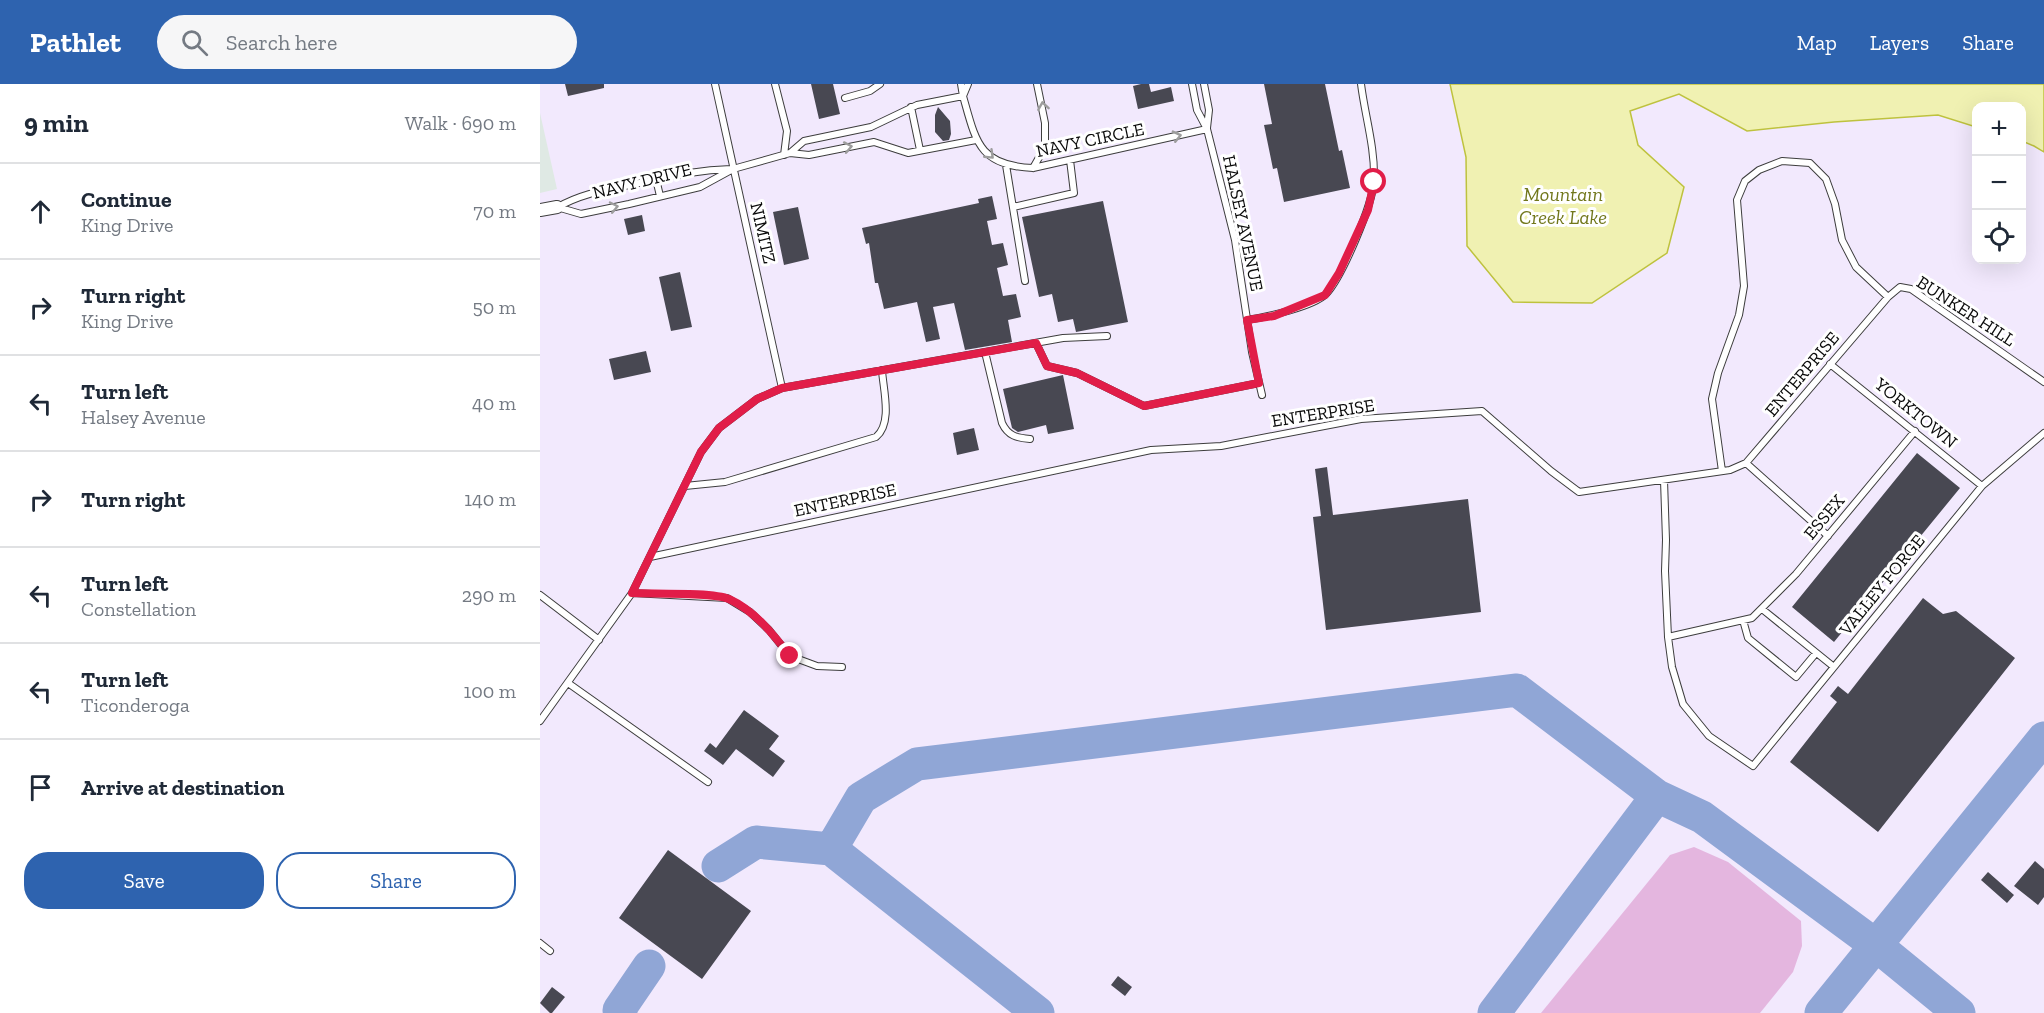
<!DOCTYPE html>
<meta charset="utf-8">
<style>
:root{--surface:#fff;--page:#f6f6f7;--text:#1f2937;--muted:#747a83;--line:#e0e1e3;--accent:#2e63af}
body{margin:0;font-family:"Zilla Slab",serif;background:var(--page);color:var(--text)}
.controls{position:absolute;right:18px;top:18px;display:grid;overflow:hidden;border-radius:12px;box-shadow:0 6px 24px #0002}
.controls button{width:54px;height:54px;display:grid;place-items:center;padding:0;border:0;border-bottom:2px solid var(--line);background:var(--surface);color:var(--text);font:30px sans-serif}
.stop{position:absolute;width:18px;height:18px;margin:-14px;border:4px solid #e11d48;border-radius:50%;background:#fff}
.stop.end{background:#e11d48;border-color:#fff;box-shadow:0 2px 6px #0008}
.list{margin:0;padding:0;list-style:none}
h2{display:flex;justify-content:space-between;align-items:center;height:78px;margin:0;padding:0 24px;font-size:26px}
h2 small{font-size:20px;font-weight:400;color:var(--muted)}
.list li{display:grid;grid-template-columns:39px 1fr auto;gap:18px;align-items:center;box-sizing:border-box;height:96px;padding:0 24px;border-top:2px solid var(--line)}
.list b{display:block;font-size:22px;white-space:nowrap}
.list p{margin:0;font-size:20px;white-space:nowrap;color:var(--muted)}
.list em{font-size:20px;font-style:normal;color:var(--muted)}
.actions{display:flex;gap:12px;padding:18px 24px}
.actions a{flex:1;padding:14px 0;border:2px solid var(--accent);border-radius:24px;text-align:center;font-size:21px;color:var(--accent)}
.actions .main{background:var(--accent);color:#fff}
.icon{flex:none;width:33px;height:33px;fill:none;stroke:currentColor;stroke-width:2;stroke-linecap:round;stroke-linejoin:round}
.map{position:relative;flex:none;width:1504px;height:929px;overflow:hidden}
header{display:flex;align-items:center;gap:36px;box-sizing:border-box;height:84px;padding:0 30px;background:var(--accent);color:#fff}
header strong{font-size:28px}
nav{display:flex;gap:33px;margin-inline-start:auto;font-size:21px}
.search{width:420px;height:54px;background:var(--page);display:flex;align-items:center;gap:15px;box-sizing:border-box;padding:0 21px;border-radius:33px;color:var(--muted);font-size:22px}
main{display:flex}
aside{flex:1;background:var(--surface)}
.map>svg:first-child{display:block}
.industrial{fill:#dfe9e4}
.green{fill:#e4b6df}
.water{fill:#f0f1b2;stroke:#bec23e;stroke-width:1.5}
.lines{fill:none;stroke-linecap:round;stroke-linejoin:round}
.taxiway{stroke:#90a6d6;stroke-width:33}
.building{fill:#484852}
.lane-casing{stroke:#3d3d3d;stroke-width:8}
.street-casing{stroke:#3d3d3d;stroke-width:14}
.lane{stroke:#fff;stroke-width:6}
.street{stroke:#fff;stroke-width:12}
.oneway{stroke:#9d9d9d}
.route{stroke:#e11d48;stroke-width:8}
.labels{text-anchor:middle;stroke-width:6;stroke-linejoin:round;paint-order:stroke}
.street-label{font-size:18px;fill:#0a0a0a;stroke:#fff}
.water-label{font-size:20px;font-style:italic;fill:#71771b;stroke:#fff}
</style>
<header>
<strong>Pathlet</strong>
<div class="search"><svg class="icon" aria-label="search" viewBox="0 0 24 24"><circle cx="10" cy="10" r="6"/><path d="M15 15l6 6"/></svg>Search here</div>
<nav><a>Map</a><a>Layers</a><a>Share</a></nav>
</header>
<main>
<aside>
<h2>9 min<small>Walk · 690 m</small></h2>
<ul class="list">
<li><svg class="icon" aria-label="ahead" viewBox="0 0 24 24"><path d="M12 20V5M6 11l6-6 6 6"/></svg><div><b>Continue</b><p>King Drive</p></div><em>70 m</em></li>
<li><svg class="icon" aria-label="right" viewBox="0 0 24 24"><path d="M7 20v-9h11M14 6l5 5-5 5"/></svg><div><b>Turn right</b><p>King Drive</p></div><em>50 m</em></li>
<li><svg class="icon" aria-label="left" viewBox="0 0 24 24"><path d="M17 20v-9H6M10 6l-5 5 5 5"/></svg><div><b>Turn left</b><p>Halsey Avenue</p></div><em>40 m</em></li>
<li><svg class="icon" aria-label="right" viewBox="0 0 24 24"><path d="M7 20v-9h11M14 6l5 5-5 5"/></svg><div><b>Turn right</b></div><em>140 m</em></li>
<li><svg class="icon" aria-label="left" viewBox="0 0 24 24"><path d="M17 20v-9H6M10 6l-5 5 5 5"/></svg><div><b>Turn left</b><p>Constellation</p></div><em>290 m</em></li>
<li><svg class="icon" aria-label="left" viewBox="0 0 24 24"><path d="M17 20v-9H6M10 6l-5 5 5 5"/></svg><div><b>Turn left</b><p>Ticonderoga</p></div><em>100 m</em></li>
<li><svg class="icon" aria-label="arrive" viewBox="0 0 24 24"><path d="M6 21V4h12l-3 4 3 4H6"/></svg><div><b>Arrive at destination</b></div></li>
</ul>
<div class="actions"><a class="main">Save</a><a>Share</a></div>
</aside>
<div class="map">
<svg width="1504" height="929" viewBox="0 0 1504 929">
<rect width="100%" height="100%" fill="#f2e9fd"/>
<path class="industrial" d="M 0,29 L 17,105 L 0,109 Z"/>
<path class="green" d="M 1154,763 L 1188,778 L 1261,837 L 1262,862 L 1253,888 L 1220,929 L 1001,929 L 1130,771 Z"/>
<path class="water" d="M 910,0 L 1504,0 L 1504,68 L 1494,62 L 1482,57 L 1482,22 L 1436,22 L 1436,43 L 1398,31 L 1294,38 L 1207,47 L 1139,10 L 1090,27 L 1098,61 L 1144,103 L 1127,169 L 1052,219 L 973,218 L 927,162 L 926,73 Z"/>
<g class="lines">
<path class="taxiway" d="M 291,765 L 321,714 L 377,680 L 977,606 L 1117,712
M 178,782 L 216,758 L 291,765 L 498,929
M 81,929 L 79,926 L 109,882
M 954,929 L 1117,712 L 1162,733 L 1337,862 L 1419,929
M 1281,929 L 1504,654"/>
</g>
<path class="building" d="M 25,0 L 64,0 L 64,4 L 28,12 Z
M 271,0 L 293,0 L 300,30 L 279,35 Z
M 601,0 L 609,0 L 611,8 L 631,3 L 634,17 L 598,25 L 593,2 Z
M 724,0 L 785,0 L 799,67 L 802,66 L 810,104 L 744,118 L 737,84 L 733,85 L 724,41 L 732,40 Z
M 398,23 L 410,37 L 411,50 L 409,56 L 403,57 L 395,48 L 395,31 Z
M 452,112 L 457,135 L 447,137 L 452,161 L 463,159 L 468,181 L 457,184 L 463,212 L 476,210 L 481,233 L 468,236 L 472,258 L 425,266 L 414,219 L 393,223 L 400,255 L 386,258 L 377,218 L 344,225 L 338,199 L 335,199 L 329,159 L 326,160 L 322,144 L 439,119 L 438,115 Z
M 563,117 L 588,238 L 536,248 L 533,235 L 518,238 L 512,210 L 499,213 L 482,133 Z
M 258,123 L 269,175 L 244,181 L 233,128 Z
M 102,131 L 105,147 L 88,151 L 84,135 Z
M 140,188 L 152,243 L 131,247 L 119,193 Z
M 106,267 L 111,288 L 74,296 L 69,275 Z
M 523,291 L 534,345 L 508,350 L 506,341 L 478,348 L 472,344 L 463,305 Z
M 434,344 L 439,366 L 417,371 L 413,349 Z
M 1377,369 L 1420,404 L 1294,558 L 1252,523 Z
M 787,383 L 793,431 L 928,415 L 941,528 L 786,546 L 773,433 L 781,432 L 775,385 Z
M 1383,514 L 1403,530 L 1416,527 L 1475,574 L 1338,748 L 1250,678 L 1297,618 L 1290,612 L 1298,602 L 1308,610 Z
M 204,626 L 239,652 L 229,665 L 245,677 L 233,693 L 196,665 L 183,681 L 164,667 L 170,659 L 176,664 Z
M 128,766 L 211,827 L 162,895 L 79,834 Z
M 1495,777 L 1504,785 L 1504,813 L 1498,821 L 1474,802 Z
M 1448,788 L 1474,811 L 1467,819 L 1441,796 Z
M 578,892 L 592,903 L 585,912 L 571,901 Z
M 12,903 L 25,913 L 12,929 L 10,929 L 0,919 Z"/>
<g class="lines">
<defs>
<path id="lane" d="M 175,0 L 242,304
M 235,0 L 247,47 L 244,71
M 428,0 L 423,12 C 436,58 439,82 493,84 L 667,45
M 652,0 L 657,26 L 667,45 L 695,156 L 712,268 L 722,311
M 664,0 L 669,26 L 667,44
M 305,14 L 330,7 L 340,0
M 371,23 L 380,66
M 250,69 L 264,57 L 331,43 L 377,21 L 423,12 L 421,0
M 466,81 L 485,197
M 493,84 L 505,63 L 505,39 L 497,0
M 116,95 L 120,112
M 17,123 L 41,130 L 89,120 L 160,103 L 193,85 L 250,69 L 269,71 L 334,58 L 368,69 L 436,56
M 18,123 C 43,109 66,106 94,100 C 128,93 155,86 191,85
M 473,123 L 534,109 L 530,76
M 707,236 C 726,233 773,223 786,210 C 802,193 833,120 834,96 C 835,63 825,32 821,0
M 496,259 L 507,282 L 537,289 L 604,322 L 719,299
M 445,268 L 462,339 C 468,352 477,354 490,355
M 1290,280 L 1442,402
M 1206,379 L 1288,452
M 1182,387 L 1172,315 L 1178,289 L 1199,231 L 1204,202 L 1197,116 L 1205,97 L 1219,86 L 1242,77 L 1270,79 L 1286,95 L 1295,120 L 1302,156 L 1316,183 L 1348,213
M 1124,396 L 1126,456 L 1125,487 L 1128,553 L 1132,583 L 1143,620 L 1169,652 L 1213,682 L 1442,402 L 1504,349
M 145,402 L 185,398 L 336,353 C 353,339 343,305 342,286
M 110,473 L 611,366 L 681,362 L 821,335 L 942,327 L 1011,387 L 1039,408 L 1190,386 L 1206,379 L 1348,213 L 1360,203 L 1371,205 L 1504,298
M 92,509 L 187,514 L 210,528 L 229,546 L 250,572 L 277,582 L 302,583
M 0,511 L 59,556
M 1222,525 L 1294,583
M 1203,536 L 1208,554 L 1256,593 L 1276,569
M 1128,553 L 1212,534 L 1256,490 L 1375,347
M 28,599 L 168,698
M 0,637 L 92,509 L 161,368 L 179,344 L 217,315 L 242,304 L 523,254 L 567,252
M 0,859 L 10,867"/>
<path id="street" d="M 0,126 L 17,123"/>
</defs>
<use href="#lane" class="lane-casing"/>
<use href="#street" class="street-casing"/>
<use href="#lane" class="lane"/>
<use href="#street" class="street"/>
</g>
<defs><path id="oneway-chevron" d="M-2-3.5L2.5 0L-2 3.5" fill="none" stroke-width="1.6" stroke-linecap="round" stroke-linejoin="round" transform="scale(1.5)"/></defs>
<g class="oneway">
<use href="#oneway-chevron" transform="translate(503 22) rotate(-99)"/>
<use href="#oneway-chevron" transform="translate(637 52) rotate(-13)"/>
<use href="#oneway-chevron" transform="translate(308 63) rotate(-11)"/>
<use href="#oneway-chevron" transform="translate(450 71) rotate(44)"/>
<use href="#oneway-chevron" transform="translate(74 123) rotate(-12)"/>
</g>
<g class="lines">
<path class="route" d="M 250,572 C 233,550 215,527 189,515 C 173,508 113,510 92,509 L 161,368 L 179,344 L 217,315 L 242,304 L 496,259 L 507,282 L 537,289 L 604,322 L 719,299 L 707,236 L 734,232 L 785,211 L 799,189 L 828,126 L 834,98"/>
</g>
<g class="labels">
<g class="street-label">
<text transform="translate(550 56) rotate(-12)" y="6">NAVY CIRCLE</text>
<text transform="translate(102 97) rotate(-14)" y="6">NAVY DRIVE</text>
<text transform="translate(703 139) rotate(78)" y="6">HALSEY AVENUE</text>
<text transform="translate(223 149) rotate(77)" y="6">NIMITZ</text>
<text transform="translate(1426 227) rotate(33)" y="6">BUNKER HILL</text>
<text transform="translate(1262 290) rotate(-50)" y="6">ENTERPRISE</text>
<text transform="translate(783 329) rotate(-9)" y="6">ENTERPRISE</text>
<text transform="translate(1376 329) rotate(39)" y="6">YORKTOWN</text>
<text transform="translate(305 416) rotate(-12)" y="6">ENTERPRISE</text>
<text transform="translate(1284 433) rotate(-50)" y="6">ESSEX</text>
<text transform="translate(1342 501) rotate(-51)" y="6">VALLEY FORGE</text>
</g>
<g class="water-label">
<text x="1023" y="117">Mountain<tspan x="1023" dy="23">Creek Lake</tspan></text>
</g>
</g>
</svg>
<div class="controls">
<button>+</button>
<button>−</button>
<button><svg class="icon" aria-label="locate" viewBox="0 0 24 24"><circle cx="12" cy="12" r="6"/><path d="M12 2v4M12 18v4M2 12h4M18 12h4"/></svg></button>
</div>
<div class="stop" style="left:834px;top:98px"></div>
<div class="stop end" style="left:250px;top:572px"></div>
</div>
</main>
